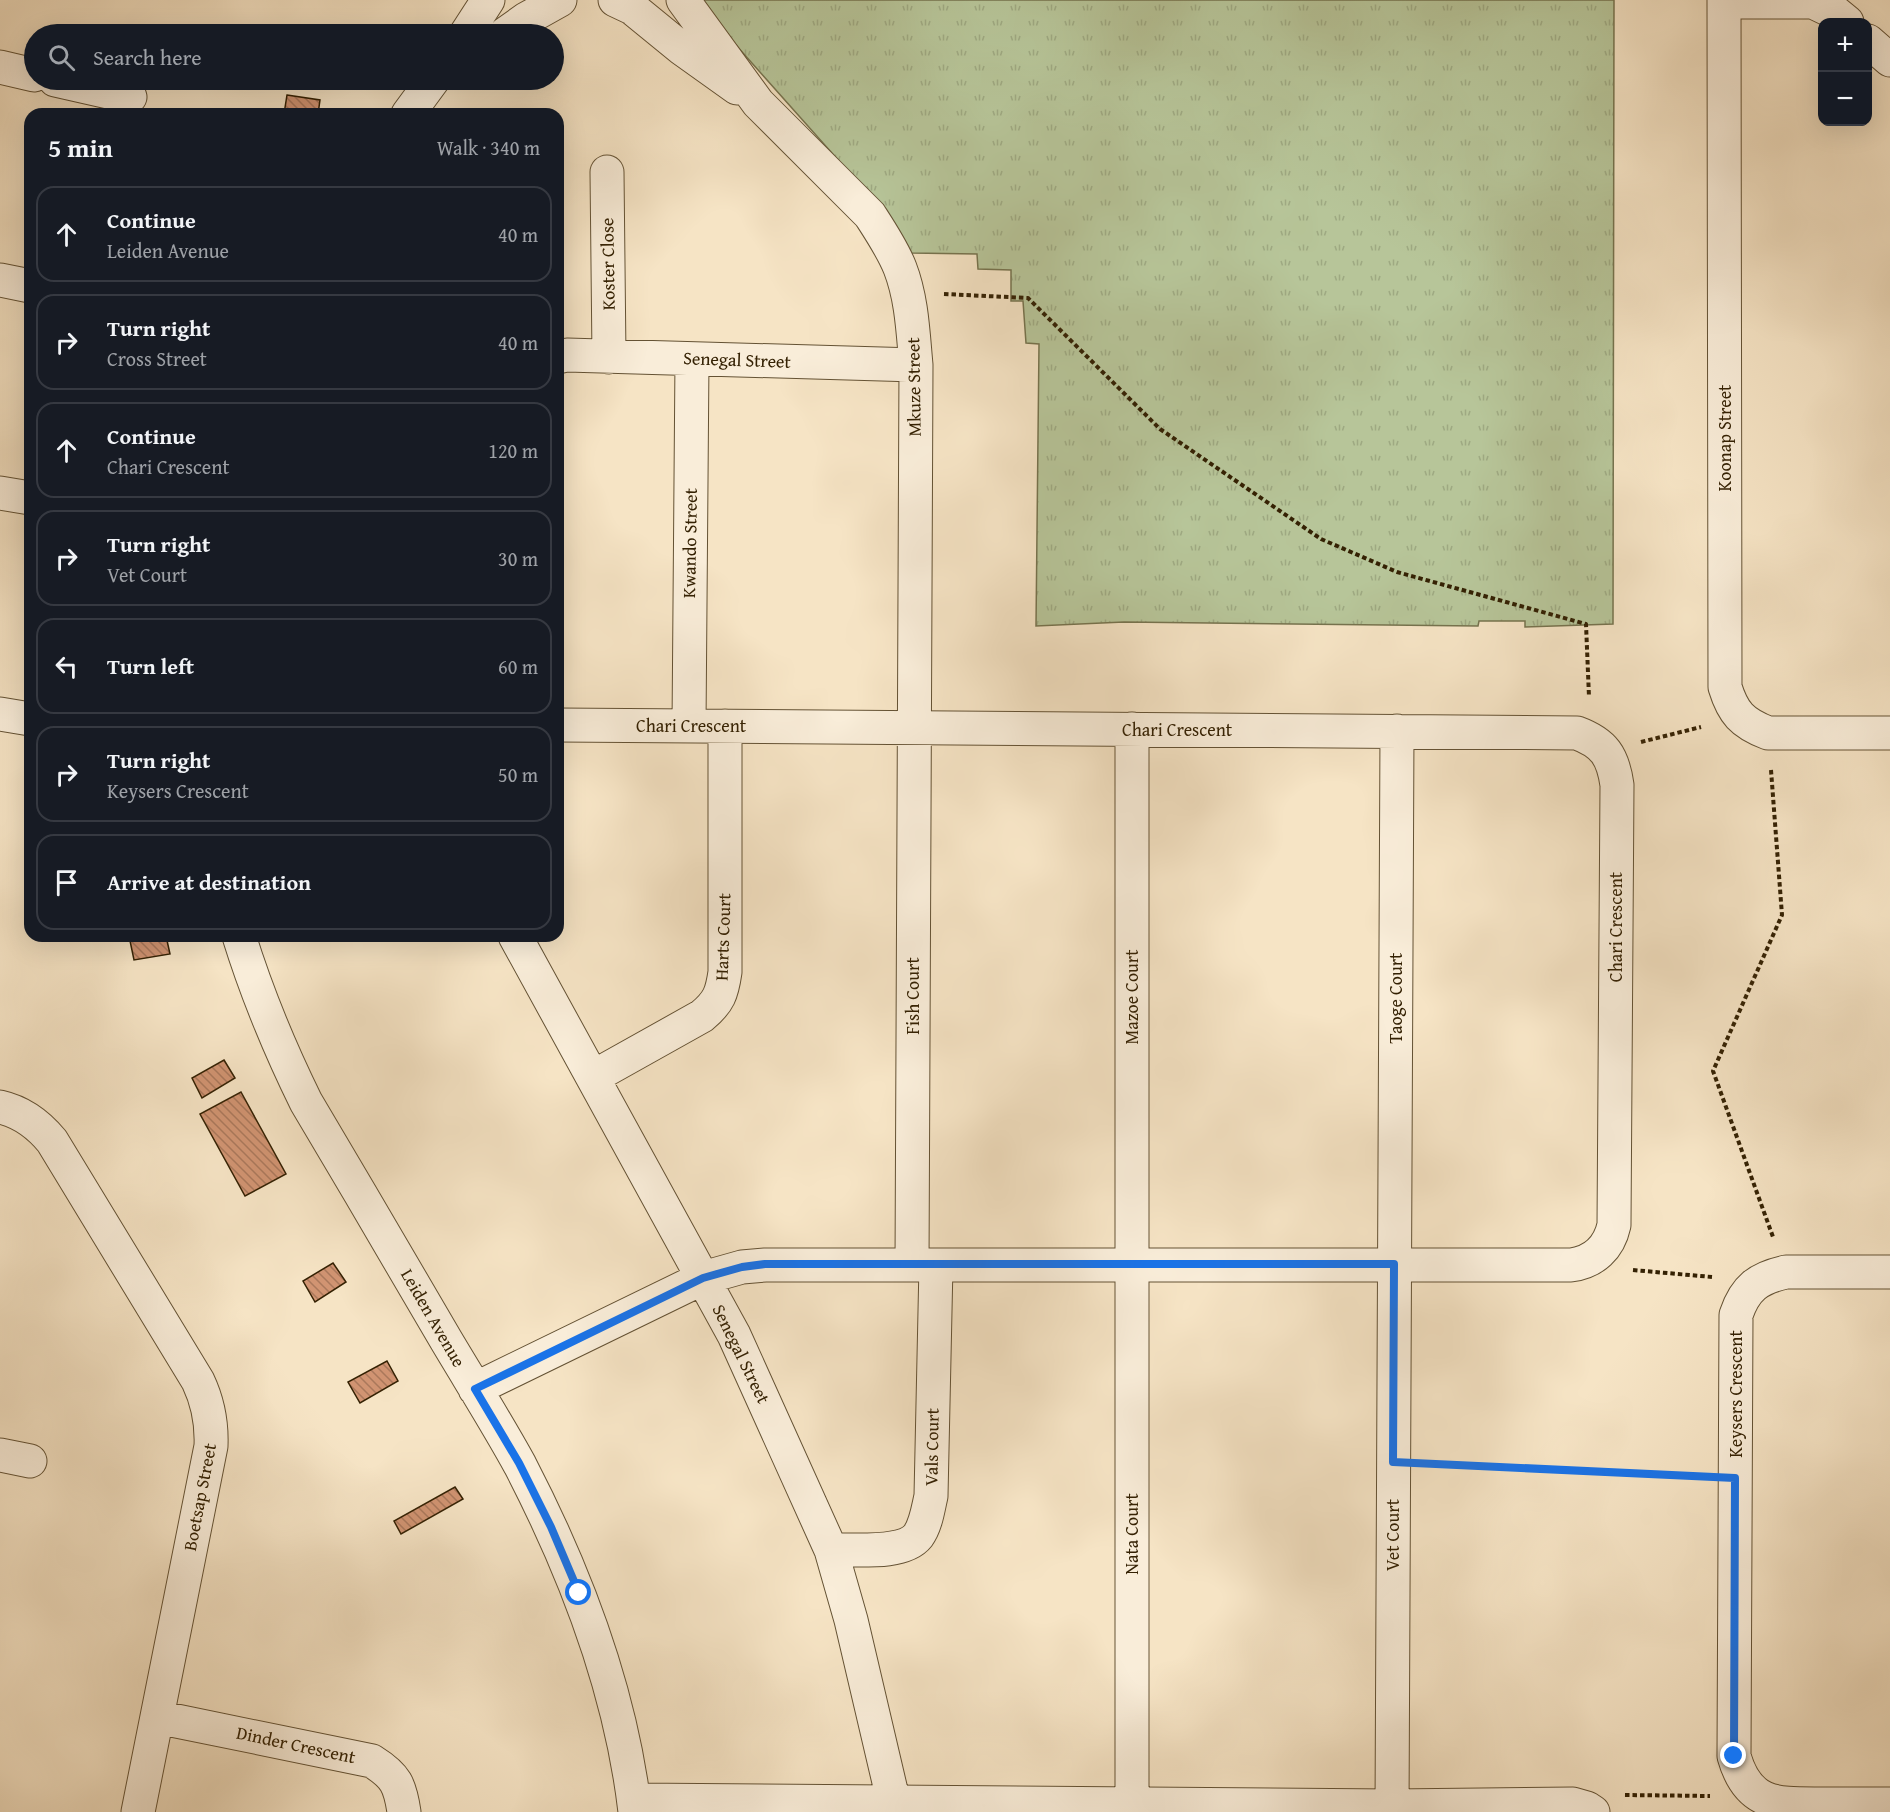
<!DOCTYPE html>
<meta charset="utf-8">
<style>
:root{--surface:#171b24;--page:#242831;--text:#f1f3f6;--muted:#9ea1a6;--line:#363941}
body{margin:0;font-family:"Gentium Book Plus",serif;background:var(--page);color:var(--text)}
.controls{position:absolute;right:18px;top:18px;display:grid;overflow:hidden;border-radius:12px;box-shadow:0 6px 24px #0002}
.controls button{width:54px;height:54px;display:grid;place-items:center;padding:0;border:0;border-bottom:2px solid var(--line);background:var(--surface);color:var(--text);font:30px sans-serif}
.stop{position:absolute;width:18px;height:18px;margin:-14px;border:4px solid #1a73e8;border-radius:50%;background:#fff}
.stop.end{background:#1a73e8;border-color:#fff;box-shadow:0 2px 6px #0008}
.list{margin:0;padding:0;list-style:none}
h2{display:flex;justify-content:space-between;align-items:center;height:78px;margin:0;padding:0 24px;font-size:26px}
h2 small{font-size:20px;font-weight:400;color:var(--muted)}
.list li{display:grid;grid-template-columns:39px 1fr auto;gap:18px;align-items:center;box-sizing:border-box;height:96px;margin:0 12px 12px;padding:0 12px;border:2px solid var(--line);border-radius:18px}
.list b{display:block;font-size:22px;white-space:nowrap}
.list p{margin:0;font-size:20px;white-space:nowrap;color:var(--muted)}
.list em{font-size:20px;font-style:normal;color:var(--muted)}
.icon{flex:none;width:33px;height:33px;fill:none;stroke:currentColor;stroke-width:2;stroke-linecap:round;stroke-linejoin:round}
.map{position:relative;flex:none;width:1890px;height:1812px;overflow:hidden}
.search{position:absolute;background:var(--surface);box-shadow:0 6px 24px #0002;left:24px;top:24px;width:540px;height:66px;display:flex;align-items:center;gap:15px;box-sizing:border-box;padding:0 21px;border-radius:33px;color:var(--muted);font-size:22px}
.panel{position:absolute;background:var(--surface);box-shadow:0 6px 24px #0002;left:24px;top:108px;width:540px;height:834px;border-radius:18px}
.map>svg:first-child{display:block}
.grass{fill:url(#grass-tufts);stroke:#76734e;stroke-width:1.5}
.building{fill:url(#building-back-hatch);stroke:#342103;stroke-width:1.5}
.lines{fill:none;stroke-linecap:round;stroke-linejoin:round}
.minor-casing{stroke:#645234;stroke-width:35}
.path{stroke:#342103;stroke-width:4;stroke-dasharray:4.5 3;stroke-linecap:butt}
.minor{stroke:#f9edd9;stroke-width:33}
.route{stroke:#1a73e8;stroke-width:8}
.labels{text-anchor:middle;stroke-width:6;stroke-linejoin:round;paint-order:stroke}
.street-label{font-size:18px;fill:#342103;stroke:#f9edd9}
</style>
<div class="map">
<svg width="1890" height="1812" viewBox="0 0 1890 1812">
<defs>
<pattern id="grass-tufts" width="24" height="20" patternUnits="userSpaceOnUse" patternTransform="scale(1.5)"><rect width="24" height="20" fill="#b7c599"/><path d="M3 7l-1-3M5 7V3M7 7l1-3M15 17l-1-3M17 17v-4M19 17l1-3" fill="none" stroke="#9ea982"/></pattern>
<pattern id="building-back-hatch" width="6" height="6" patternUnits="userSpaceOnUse" patternTransform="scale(1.5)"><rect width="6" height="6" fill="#d19472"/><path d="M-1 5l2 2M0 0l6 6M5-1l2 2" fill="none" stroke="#aa785b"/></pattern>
</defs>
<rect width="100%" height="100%" fill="#f6e4c5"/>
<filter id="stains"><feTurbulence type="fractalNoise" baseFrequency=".00333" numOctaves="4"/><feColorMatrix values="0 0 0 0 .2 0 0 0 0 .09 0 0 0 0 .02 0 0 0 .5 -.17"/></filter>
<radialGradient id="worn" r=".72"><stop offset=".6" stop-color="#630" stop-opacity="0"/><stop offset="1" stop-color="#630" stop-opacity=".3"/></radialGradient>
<path class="grass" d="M 701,0 L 1614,0 L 1613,624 L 1525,627 L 1525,621 L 1479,621 L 1478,626 L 1124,622 L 1036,626 L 1039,344 L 1026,343 L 1023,301 L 1011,301 L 1011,270 L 978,269 L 977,254 L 911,253 L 871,197 L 719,26 Z"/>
<path class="building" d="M 287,95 L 320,100 L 318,114 L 284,114 Z
M 129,936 L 166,936 L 170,954 L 134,960 Z
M 224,1060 L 235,1078 L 202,1098 L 192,1078 Z
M 241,1092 L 286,1174 L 245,1196 L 200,1114 Z
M 333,1263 L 346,1282 L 315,1302 L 303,1281 Z
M 387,1361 L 398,1381 L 360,1403 L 348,1382 Z
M 455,1487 L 463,1499 L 401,1534 L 394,1521 Z"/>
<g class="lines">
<defs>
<path id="minor" d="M 615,0 L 632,8 L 681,48 L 737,88
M 683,0 L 758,103 L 870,215 C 881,232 893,250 900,268 C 912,299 913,333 916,365 L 912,1265
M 1724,0 L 1725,687 C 1733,713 1742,723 1768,733 L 1890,733
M 1724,2 L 1813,2 L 1836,13 L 1847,22
M 466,34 L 488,0
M 505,34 L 526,19 L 560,0
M 1868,41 L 1890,60
M 0,67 L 34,75
M 55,80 L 130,97
M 408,114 L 433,80
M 607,172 L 609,357
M 0,280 L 30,286
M 558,357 L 567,355 L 916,365
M 0,493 L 30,498
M 0,714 L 30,719
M 689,726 L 692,359
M 239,936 C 257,994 279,1047 306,1102 C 353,1181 400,1261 446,1340 C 471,1382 497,1423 520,1465 C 576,1573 621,1690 635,1812
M 515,936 L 734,1335 L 831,1550 L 851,1620 L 896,1812
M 593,1077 L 702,1016 C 719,1002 722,993 725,972 L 725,726
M 0,1107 C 22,1112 38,1124 52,1141 L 198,1381 C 208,1402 212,1422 211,1446 L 138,1812
M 1890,1272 L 1786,1272 C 1758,1278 1745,1288 1736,1315 L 1734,1756 C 1748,1806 1777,1804 1821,1804 C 1844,1804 1867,1804 1890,1804
M 475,1389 L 703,1278 L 742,1267 L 765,1265 L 1571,1265 C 1594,1262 1609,1248 1614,1225 L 1617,785 C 1613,756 1604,743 1577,733 L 558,725
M 0,1455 L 30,1461
M 831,1550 C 854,1549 903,1555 918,1536 C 926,1525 928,1509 931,1496 L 936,1265
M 157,1717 L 372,1761 C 396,1776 400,1785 404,1812
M 634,1800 L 1392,1806 L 1573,1804 L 1587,1808 L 1593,1812
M 1132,1804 L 1132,729
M 1392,1812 L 1397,731"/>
</defs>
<use href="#minor" class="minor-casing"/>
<path class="path" d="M 944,294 L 1028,298 L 1160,429 L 1321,539 L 1397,572 L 1586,624 L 1589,697
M 1641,742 L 1701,727
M 1771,770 L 1782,915 L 1713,1071 L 1773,1237
M 1633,1270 L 1712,1277
M 1430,1464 L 1698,1477
M 1625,1795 L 1710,1796"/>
<use href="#minor" class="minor"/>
</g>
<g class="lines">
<path class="route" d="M 579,1593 L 551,1527 L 519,1463 L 475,1389 L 703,1278 L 742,1267 L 765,1264 L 1394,1264 L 1393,1462 L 1735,1478 L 1734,1756"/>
</g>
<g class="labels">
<g class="street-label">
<text transform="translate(608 264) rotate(-91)" y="6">Koster Close</text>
<text transform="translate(737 360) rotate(2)" y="6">Senegal Street</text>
<text transform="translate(914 387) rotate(-91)" y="6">Mkuze Street</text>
<text transform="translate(1725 438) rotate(-90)" y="6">Koonap Street</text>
<text transform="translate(690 543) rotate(-89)" y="6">Kwando Street</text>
<text x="691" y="732">Chari Crescent</text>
<text x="1177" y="736">Chari Crescent</text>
<text transform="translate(1616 927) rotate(-90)" y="6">Chari Crescent</text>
<text transform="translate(723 937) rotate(-88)" y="6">Harts Court</text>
<text transform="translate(913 996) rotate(-90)" y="6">Fish Court</text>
<text transform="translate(1132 997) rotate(-90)" y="6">Mazoe Court</text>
<text transform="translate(1396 998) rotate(-90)" y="6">Taoge Court</text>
<text transform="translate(433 1318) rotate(60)" y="6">Leiden Avenue</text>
<text transform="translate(741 1354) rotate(64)" y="6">Senegal Street</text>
<text transform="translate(1736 1394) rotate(-90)" y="6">Keysers Crescent</text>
<text transform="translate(932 1447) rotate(-89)" y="6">Vals Court</text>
<text transform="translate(200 1497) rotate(-79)" y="6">Boetsap Street</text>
<text transform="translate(1132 1534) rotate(-90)" y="6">Nata Court</text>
<text transform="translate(1393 1535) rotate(-90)" y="6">Vet Court</text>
<text transform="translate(296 1745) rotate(12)" y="6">Dinder Crescent</text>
</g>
</g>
<rect width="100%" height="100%" filter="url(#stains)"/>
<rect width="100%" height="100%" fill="url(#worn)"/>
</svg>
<div class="controls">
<button>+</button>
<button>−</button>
</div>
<div class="stop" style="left:579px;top:1593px"></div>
<div class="stop end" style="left:1734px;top:1756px"></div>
<div class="search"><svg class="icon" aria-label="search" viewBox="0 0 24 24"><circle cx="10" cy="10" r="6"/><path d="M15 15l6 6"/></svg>Search here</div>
<section class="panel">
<h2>5 min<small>Walk · 340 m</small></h2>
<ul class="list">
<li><svg class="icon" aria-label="ahead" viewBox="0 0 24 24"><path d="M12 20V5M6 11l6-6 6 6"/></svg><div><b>Continue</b><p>Leiden Avenue</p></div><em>40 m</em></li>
<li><svg class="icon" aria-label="right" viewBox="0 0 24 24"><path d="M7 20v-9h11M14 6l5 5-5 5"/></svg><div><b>Turn right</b><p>Cross Street</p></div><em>40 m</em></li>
<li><svg class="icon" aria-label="ahead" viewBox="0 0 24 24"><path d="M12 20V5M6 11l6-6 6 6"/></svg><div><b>Continue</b><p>Chari Crescent</p></div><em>120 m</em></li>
<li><svg class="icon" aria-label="right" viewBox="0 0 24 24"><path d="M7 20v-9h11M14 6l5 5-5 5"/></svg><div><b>Turn right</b><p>Vet Court</p></div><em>30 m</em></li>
<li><svg class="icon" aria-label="left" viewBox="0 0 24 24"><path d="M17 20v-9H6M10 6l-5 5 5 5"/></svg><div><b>Turn left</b></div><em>60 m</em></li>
<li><svg class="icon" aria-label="right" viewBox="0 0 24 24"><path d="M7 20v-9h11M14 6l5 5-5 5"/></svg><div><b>Turn right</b><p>Keysers Crescent</p></div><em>50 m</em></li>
<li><svg class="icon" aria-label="arrive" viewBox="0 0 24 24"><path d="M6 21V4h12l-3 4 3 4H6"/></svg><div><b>Arrive at destination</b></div></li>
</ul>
</section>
</div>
